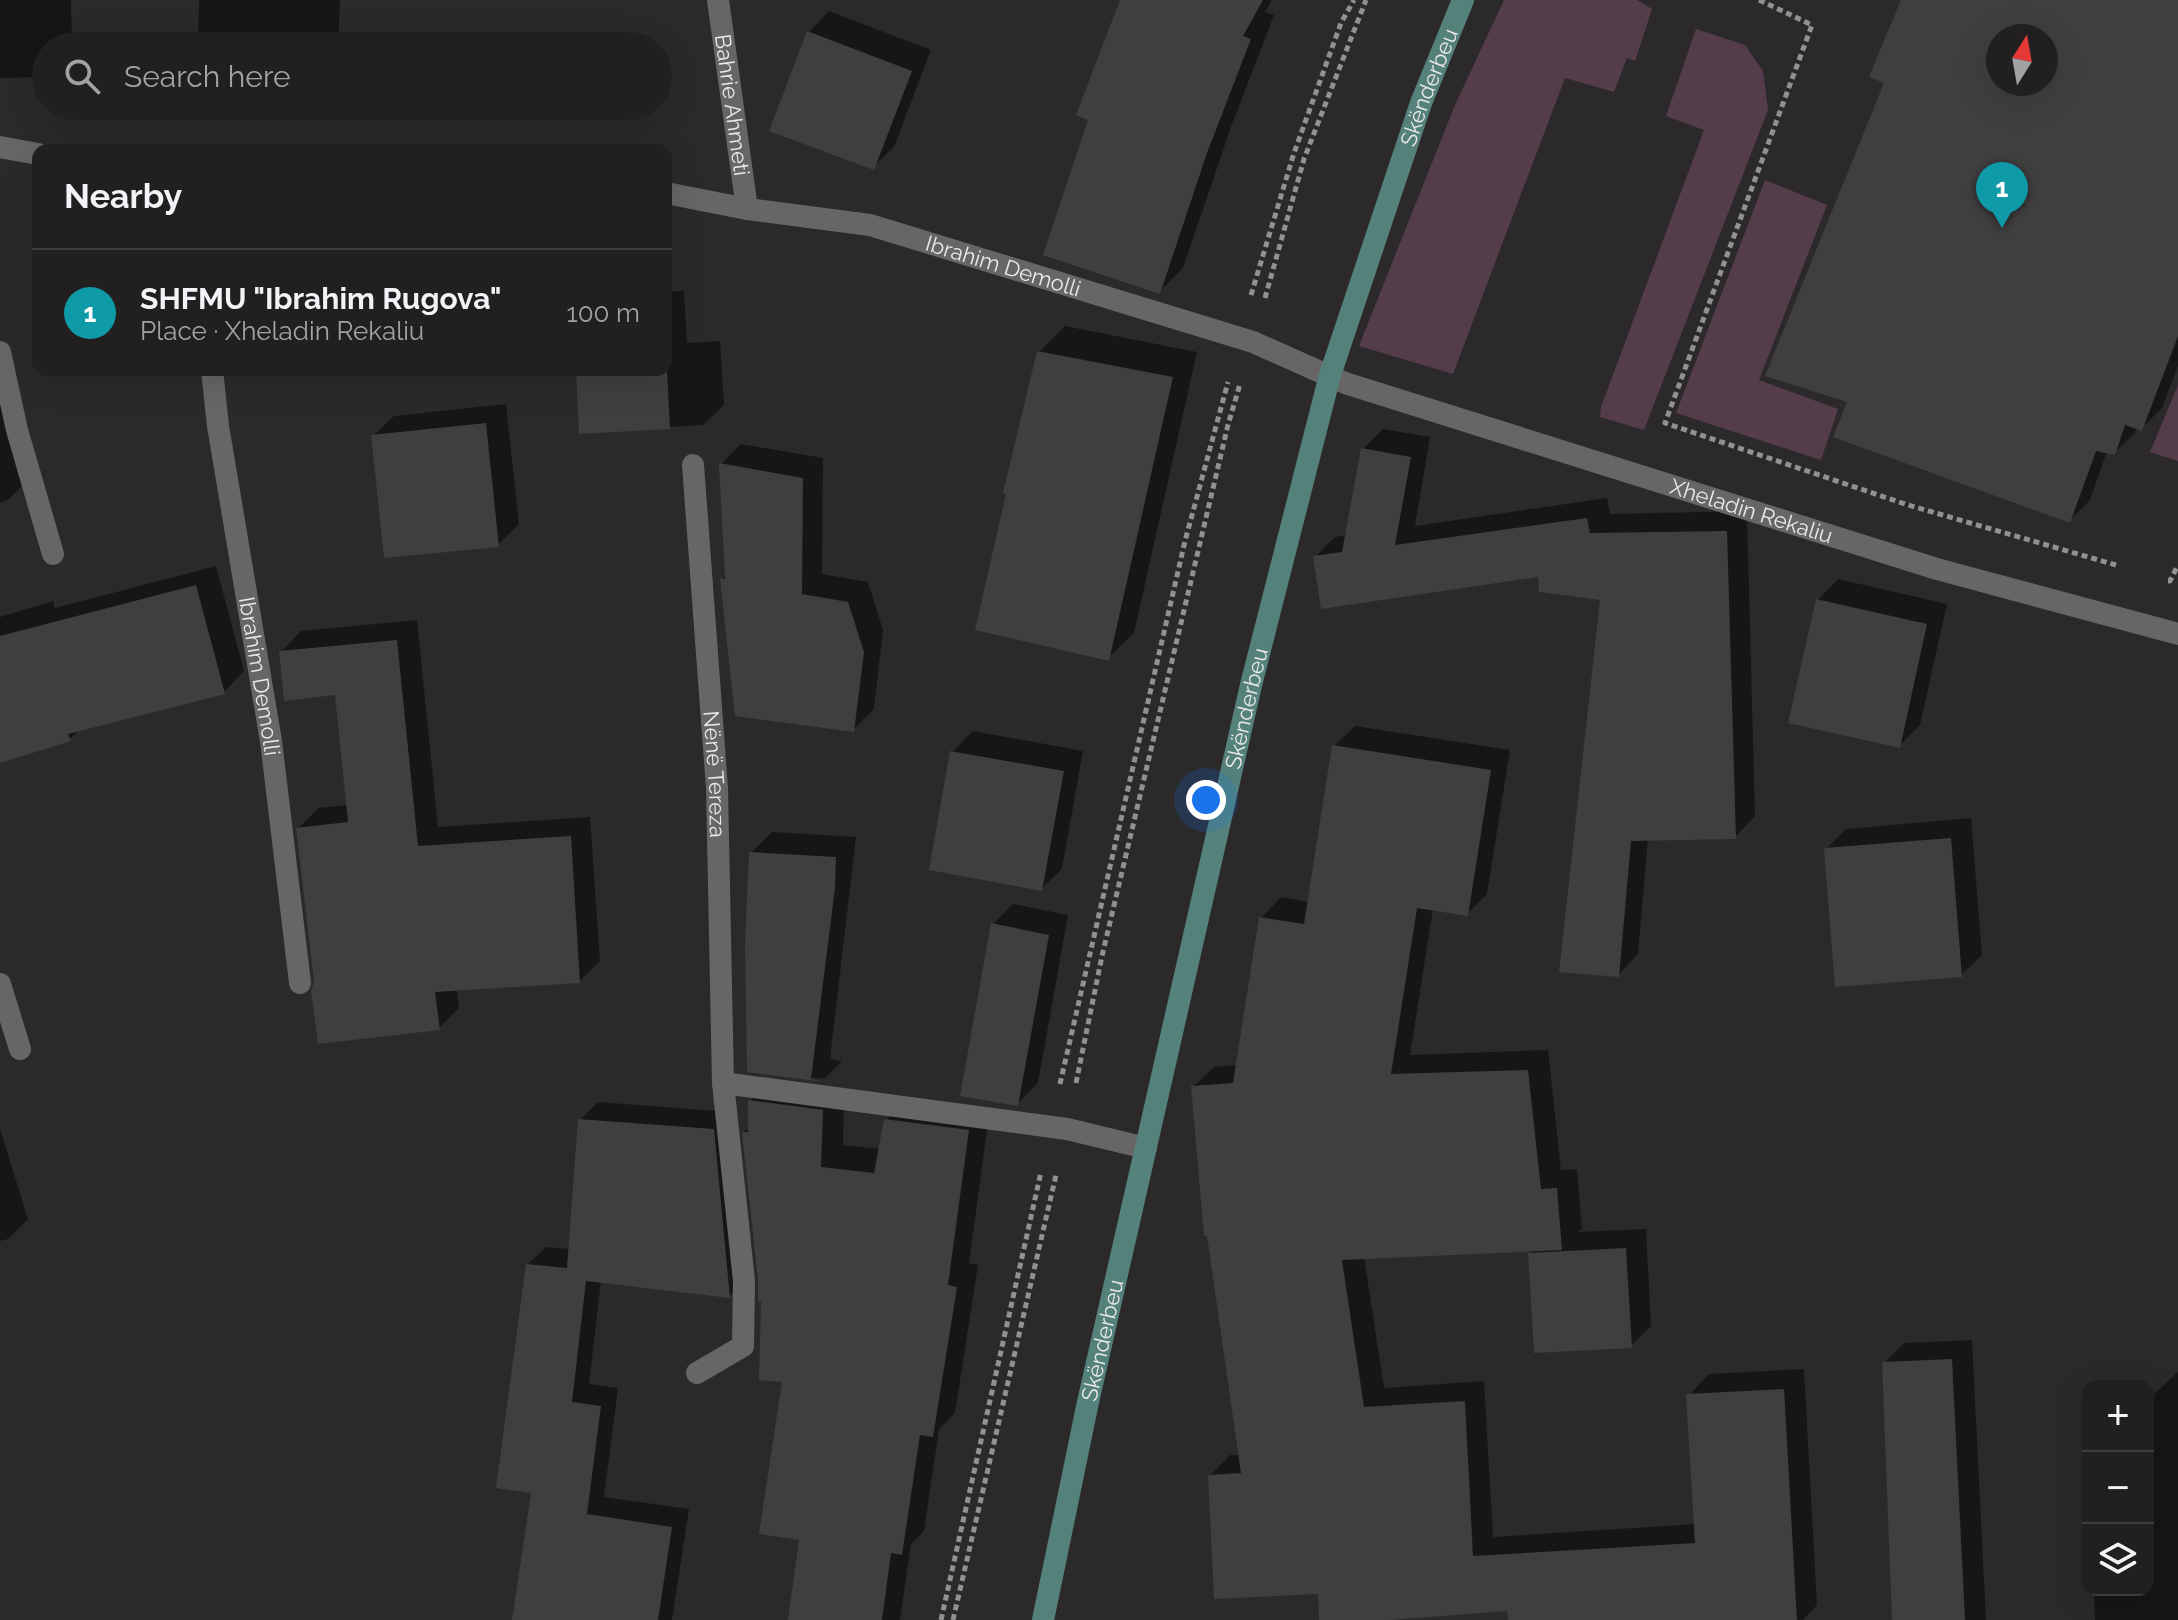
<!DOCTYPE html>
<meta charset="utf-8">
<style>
:root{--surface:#211f20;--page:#2d2c2d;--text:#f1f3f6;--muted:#a2a2a5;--line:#3e3d3e;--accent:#d93025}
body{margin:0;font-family:Raleway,sans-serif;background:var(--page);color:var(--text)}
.controls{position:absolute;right:24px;bottom:24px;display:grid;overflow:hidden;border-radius:16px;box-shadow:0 8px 32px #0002}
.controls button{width:72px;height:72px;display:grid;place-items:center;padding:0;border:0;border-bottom:2px solid var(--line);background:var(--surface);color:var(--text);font:40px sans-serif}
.compass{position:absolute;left:1986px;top:24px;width:72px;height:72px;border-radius:50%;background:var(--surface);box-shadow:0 8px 32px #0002;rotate:11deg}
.you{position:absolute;left:1206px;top:800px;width:28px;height:28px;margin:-20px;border:6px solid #fff;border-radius:50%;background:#1a73e8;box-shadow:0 0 0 12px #1a73e833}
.badge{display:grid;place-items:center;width:52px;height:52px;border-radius:50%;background:var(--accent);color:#fff;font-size:26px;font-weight:700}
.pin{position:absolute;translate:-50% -66px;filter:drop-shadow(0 2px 4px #0008)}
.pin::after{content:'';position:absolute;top:42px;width:28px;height:24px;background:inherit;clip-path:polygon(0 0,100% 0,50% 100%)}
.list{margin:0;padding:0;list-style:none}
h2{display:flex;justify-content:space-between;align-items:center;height:104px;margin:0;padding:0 32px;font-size:34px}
h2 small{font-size:26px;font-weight:400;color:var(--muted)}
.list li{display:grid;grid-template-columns:52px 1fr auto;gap:24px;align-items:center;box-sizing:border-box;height:128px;padding:0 32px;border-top:2px solid var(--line)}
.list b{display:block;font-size:30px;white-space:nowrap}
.list p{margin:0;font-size:26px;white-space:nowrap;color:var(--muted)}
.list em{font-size:26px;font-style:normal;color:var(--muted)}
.icon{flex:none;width:44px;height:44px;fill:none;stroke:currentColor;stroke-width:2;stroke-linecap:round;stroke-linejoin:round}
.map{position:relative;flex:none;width:2178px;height:1620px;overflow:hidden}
.search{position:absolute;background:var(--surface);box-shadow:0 8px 32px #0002;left:32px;top:32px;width:640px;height:88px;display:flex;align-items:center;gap:20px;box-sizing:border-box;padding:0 28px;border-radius:44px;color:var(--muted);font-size:30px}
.panel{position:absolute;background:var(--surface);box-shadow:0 8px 32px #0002;left:32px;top:144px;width:640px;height:232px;border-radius:16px}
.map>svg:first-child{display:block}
.green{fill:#553c4b}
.shadow{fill:#0007;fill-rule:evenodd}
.building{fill:#413e40;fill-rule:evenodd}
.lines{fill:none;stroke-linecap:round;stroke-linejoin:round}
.path{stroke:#939092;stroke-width:5;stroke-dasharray:6 4;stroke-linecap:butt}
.minor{stroke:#686567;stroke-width:22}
.secondary{stroke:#54827a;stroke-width:22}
.labels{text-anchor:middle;stroke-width:8;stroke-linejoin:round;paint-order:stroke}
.street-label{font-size:22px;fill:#eae8e9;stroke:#131213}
</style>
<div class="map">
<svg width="2178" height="1620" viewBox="0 0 2178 1620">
<rect width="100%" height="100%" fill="#2c292b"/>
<path class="green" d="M 1504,0 L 1637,0 L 1652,9 L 1635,61 L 1627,58 L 1614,92 L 1565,78 L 1453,374 L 1359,346 L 1455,105 Z
M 1696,29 L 1745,45 L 1763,71 L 1768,110 L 1644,430 L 1600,417 L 1601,407 L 1704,130 L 1666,116 Z
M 1765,180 L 1827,205 L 1759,380 L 1838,409 L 1821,460 L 1676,413 Z
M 2178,385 L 2178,461 L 2150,452 Z"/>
<path class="shadow" d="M 0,0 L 71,0 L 72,46 L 46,46 L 46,77 L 0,78 Z
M 199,0 L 340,0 L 338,46 L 198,46 Z
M 1123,0 L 1272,0 L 1265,12 L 1274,15 L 1231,127 L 1183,268 L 1159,292 L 1091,119 Z
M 1903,0 L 2178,0 L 2178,366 L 2162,408 L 2142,428 L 2137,427 L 2135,433 L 2114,453 L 2107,451 L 2090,500 L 2069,521 L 1849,401 L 1887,82 ZM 1998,36 L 2046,36 L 2046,84 L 1998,84 Z
M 829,11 L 931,50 L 894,147 L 873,167 L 809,32 Z
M 684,291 L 687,343 L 720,341 L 724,405 L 703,425 L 581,432 L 578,370 L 666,370 L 666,292 Z
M 1065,326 L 1197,352 L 1134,633 L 1108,658 L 1039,352 Z
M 0,384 L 28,480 L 8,500 L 0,503 Z
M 506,404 L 519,524 L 498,545 L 373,436 L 394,416 Z
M 1383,429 L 1430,437 L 1415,526 L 1607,498 L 1610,514 L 1747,511 L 1755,816 L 1735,837 L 1648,838 L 1638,954 L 1618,975 L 1602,598 L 1540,575 L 1315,557 L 1335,537 L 1347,535 L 1363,449 Z
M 741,444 L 823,458 L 822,574 L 868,582 L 883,630 L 874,709 L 853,730 L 722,579 L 726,575 L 721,464 Z
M 216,566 L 244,671 L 224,692 L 80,729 L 70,739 L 0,761 L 0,617 L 53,601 L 55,608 Z
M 1838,579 L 1947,604 L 1920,725 L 1899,746 L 1818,600 Z
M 417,620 L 438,827 L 590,817 L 600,961 L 580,981 L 457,989 L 459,1008 L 439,1028 L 316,981 L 298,829 L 318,808 L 349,805 L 337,693 L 281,652 L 301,631 Z
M 1355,726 L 1510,750 L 1487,894 L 1467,914 L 1433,909 L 1410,1055 L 1548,1050 L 1561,1170 L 1577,1169 L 1582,1228 L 1578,1232 L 1646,1229 L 1651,1326 L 1631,1346 L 1530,1253 L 1534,1250 L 1364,1257 L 1384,1388 L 1484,1381 L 1493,1537 L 1696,1524 L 1689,1395 L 1709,1374 L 1804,1369 L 1817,1605 L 1803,1620 L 1510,1620 L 1509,1609 L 1379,1620 L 1321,1620 L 1320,1592 L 1210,1476 L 1230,1455 L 1240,1455 L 1193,1087 L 1214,1067 L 1238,1065 L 1261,918 L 1281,897 L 1309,902 L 1334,746 Z
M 973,731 L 1083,751 L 1062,869 L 1041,889 L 952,752 Z
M 1971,818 L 1982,955 L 1961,975 L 1826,849 L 1846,829 Z
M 772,832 L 856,837 L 830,1059 L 842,1061 L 824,1079 L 749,1070 L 751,853 Z
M 1013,904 L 1068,915 L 1038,1083 L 1017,1104 L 993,924 Z
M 772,1079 L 844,1089 L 843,1145 L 880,1149 L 886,1120 L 908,1098 L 990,1108 L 969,1263 L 978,1265 L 955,1413 L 939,1429 L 924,1531 L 911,1544 L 900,1620 L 790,1620 L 801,1538 L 785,1380 L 763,1300 L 744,1132 L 750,1127 L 750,1101 Z
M 598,1102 L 731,1112 L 747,1278 L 729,1296 L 601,1281 L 589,1384 L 618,1388 L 604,1497 L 689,1509 L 672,1620 L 514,1620 L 534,1491 L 528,1264 L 546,1247 L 571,1249 L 580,1120 Z
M 0,1129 L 28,1219 L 8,1239 L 0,1241 Z
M 1972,1340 L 1986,1620 L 1894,1620 L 1884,1363 L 1904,1343 Z
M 2178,1372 L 2178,1620 L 2095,1620 L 2094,1590 L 2148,1590 L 2148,1530 L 2151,1530 L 2148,1400 Z"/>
<path class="building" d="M 1120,0 L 1263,0 L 1243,36 L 1251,39 L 1207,153 L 1160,294 L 1043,255 L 1088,120 L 1076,115 Z
M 1901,0 L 2178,0 L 2178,336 L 2142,431 L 2125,425 L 2115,455 L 2096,451 L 2070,523 L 1833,437 L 1847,402 L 1765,376 L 1884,83 L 1869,77 ZM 1998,36 L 2046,36 L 2046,84 L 1998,84 Z
M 807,31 L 912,71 L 874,170 L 769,131 Z
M 1037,351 L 1173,377 L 1109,661 L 975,630 L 1006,494 L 1003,493 Z
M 576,370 L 667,370 L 670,429 L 579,434 Z
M 486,423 L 499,547 L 384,558 L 371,435 Z
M 1361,448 L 1411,457 L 1395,545 L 1587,518 L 1590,533 L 1727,531 L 1736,839 L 1631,841 L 1619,977 L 1559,972 L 1600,600 L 1539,592 L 1538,577 L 1321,609 L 1313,556 L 1342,552 Z
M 719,463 L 803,478 L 802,594 L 848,602 L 864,652 L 854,732 L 735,716 L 720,578 L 725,579 Z
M 196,585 L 225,694 L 68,734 L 71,741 L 0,763 L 0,636 Z
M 1816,599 L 1927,624 L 1900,748 L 1788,723 Z
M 397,640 L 418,846 L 571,836 L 580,983 L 435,992 L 440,1030 L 318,1044 L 311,991 L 314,981 L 296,828 L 348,822 L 335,695 L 284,701 L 279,651 Z
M 1332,745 L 1491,770 L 1468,916 L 1417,908 L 1391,1074 L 1528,1070 L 1541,1189 L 1557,1188 L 1562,1250 L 1342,1260 L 1364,1407 L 1465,1401 L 1473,1556 L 1695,1543 L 1686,1394 L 1784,1389 L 1797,1620 L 1508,1620 L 1507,1611 L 1390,1620 L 1319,1620 L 1318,1594 L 1214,1599 L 1208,1475 L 1241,1473 L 1207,1236 L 1204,1236 L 1191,1086 L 1233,1083 L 1259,917 L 1304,924 Z
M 950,751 L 1064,771 L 1042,891 L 929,870 Z
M 1951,838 L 1962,977 L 1835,987 L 1824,848 Z
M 749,852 L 836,857 L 835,888 L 811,1079 L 825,1082 L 747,1072 L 745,946 Z
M 991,923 L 1049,935 L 1018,1106 L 960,1096 Z
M 748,1100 L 823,1110 L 821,1167 L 874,1173 L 884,1119 L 969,1130 L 948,1285 L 957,1287 L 933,1437 L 920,1435 L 902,1555 L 891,1553 L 882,1620 L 788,1620 L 799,1540 L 759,1534 L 782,1382 L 759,1380 L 761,1302 L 758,1301 L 758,1280 L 742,1132 L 748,1132 Z
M 578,1119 L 714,1129 L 730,1298 L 586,1281 L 572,1402 L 601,1406 L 587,1514 L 672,1527 L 658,1620 L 512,1620 L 531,1493 L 496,1488 L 526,1264 L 567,1268 Z
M 1626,1248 L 1632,1348 L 1534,1353 L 1528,1253 Z
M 1952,1359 L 1965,1620 L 1892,1620 L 1882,1362 Z"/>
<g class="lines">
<path class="path" d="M 1759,0 L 1812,25 L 1665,423 L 1908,505 L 2116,565
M 1251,295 L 1294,153 L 1341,23 L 1354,0
M 1265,298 L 1304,159 L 1366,0
M 2168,581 L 2170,581 L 2178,565
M 1076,1083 L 1102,956 L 1228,425 L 1240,384
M 1060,1084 L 1185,541 L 1228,382
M 941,1620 L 1041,1172
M 953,1620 L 1056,1175"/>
<g class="minor">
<path id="s1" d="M 718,0 L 747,209"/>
<path d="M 0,147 L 38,154"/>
<path id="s2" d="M 666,193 L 747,209 L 870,225 L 1253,342 L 1345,383 L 1937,569 L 2178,634"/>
<path d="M 0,352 L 17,430 L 53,554"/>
<path id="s3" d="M 212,370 L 218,426 L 271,741 L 300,983"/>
<path id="s4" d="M 693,465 L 717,788 L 723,1083 L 744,1281 L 743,1346 L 697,1373"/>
<path d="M 0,984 L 20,1049"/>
<path d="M 723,1083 L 1067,1129 L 1146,1148"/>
</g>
<path class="secondary" id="s5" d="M 1043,1620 L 1088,1402 L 1251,685 L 1330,375 L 1421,103 L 1463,0"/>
</g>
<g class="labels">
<g class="street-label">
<text dy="8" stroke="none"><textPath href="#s5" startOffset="1582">Skënderbeu</textPath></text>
<text dy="8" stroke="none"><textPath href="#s1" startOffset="106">Bahrie Ahmeti</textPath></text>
<text dy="8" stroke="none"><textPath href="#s2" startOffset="346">Ibrahim Demolli</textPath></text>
<text dy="8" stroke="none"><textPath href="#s2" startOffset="1134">Xheladin Rekaliu</textPath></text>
<text dy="8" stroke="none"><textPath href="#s3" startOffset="310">Ibrahim Demolli</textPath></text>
<text dy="8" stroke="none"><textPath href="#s5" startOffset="934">Skënderbeu</textPath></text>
<text dy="8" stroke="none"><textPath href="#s4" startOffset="310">Nënë Tereza</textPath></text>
<text dy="8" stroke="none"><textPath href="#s5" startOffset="286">Skënderbeu</textPath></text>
</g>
</g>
</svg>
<div class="controls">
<button>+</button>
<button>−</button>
<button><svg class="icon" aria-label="layers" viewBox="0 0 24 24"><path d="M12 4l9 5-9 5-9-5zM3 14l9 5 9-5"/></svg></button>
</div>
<svg class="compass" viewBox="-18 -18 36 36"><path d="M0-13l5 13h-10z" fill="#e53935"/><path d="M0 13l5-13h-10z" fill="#a2a2a5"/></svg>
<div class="you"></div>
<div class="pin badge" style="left:2002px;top:228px;background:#0f9aa8">1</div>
<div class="search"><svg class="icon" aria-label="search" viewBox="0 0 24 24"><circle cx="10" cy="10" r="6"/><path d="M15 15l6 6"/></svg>Search here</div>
<section class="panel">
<h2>Nearby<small></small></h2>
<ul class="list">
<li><span class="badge" style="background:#0f9aa8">1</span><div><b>SHFMU &quot;Ibrahim Rugova&quot;</b><p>Place · Xheladin Rekaliu</p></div><em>100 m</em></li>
</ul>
</section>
</div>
